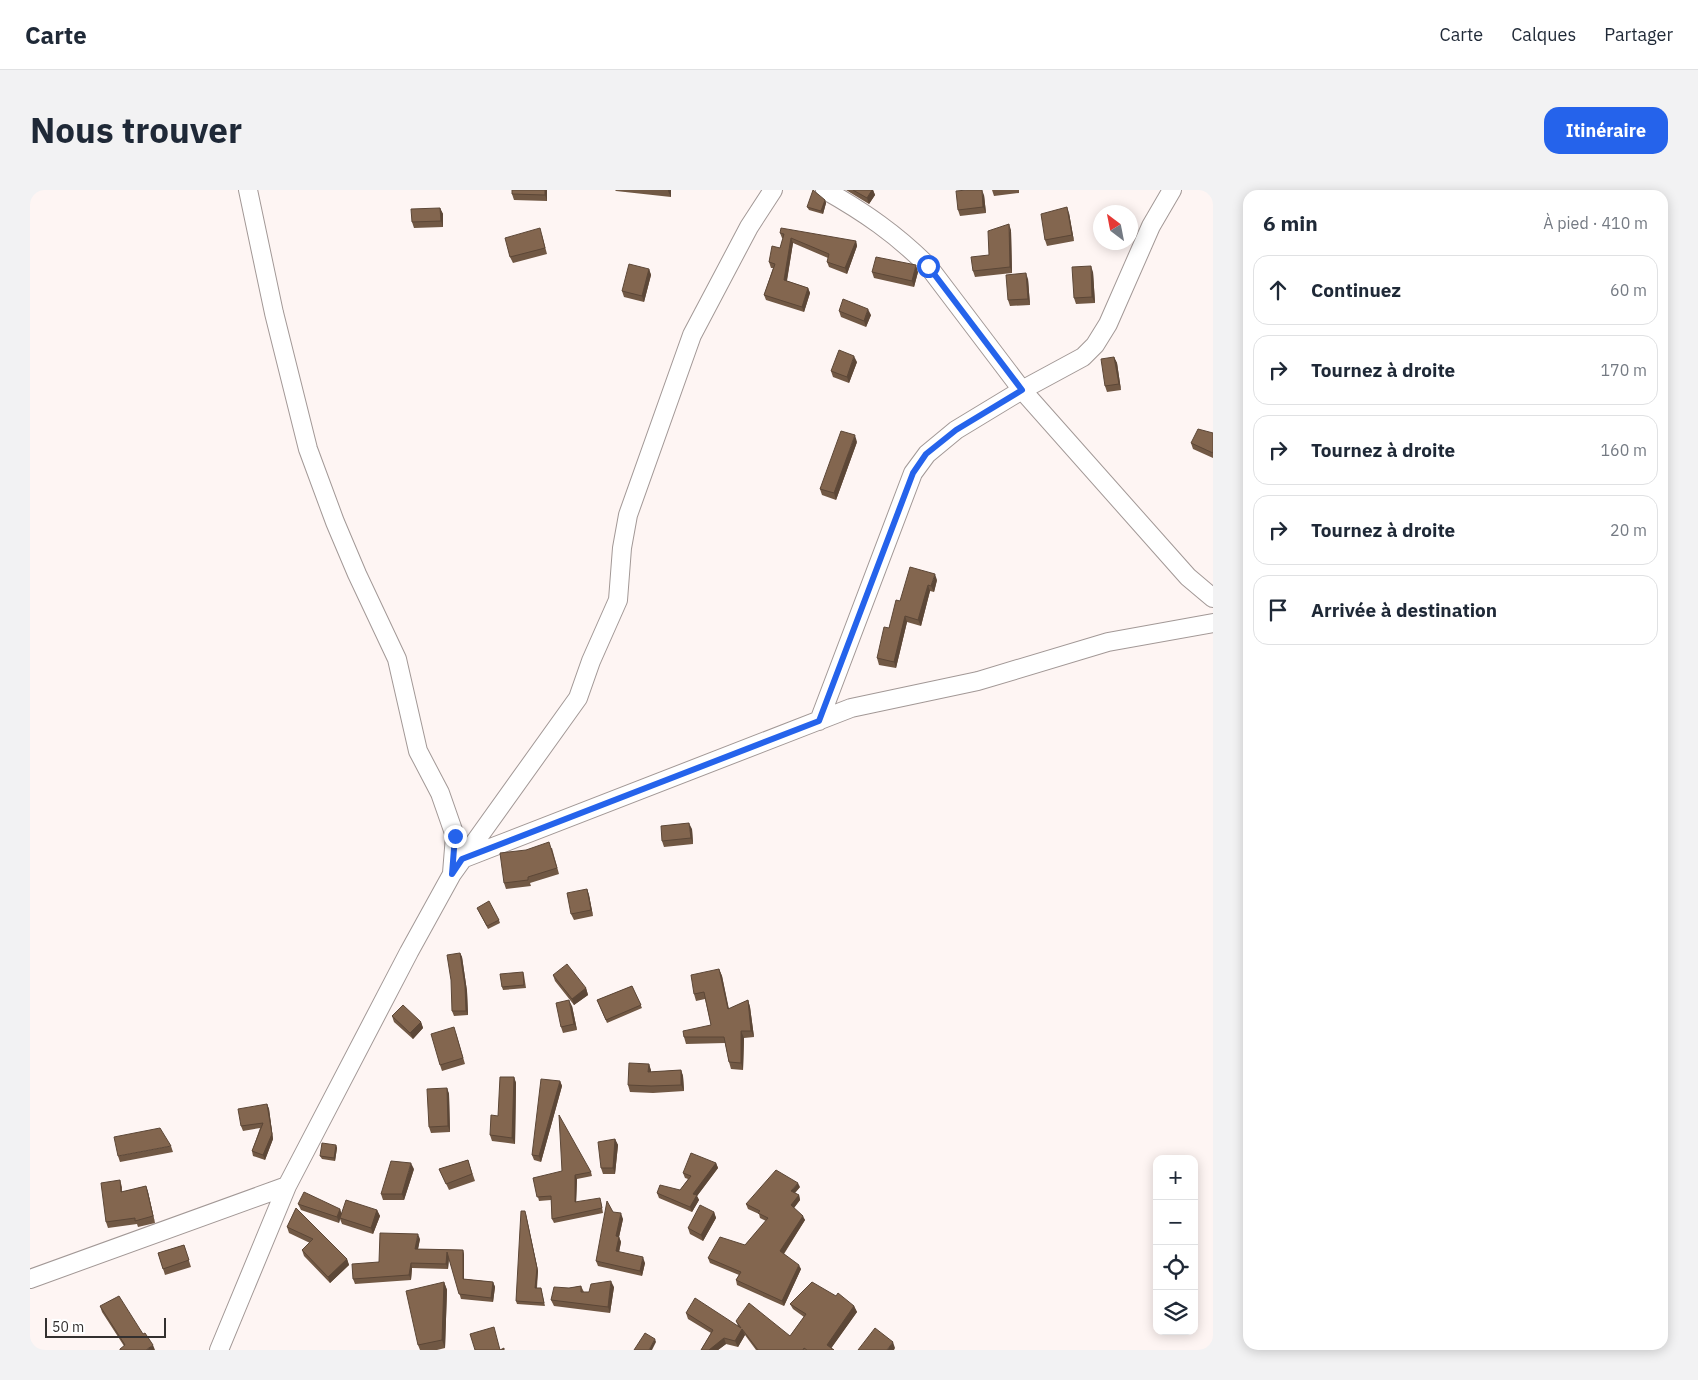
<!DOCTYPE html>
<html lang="fr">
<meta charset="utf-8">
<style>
:root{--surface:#fff;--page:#f2f2f3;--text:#1f2937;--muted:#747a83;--line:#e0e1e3;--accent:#2563eb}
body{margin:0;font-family:"IBM Plex Sans",sans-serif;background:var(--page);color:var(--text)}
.controls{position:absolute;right:15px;bottom:15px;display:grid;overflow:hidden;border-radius:10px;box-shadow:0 2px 12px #0003}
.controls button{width:45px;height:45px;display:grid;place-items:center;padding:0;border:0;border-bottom:1px solid var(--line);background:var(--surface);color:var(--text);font:25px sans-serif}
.compass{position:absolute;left:1063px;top:15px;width:45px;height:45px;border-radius:50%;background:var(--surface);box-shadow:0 2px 12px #0003;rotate:328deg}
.scale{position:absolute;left:15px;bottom:12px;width:121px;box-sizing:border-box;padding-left:5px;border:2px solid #33302f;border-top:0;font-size:14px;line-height:18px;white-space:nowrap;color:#33302f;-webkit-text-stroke:4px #fff;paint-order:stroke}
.stop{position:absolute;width:15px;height:15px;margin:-11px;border:4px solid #2563eb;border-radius:50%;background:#fff}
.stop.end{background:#2563eb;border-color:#fff;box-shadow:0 1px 5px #0008}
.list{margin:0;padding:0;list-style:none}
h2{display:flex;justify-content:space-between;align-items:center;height:65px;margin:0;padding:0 20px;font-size:21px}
h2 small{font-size:16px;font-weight:400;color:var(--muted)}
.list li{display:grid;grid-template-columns:32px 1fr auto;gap:15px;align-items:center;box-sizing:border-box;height:70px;margin:0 10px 10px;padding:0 10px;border:1px solid var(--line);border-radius:15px}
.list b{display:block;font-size:19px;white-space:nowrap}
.list em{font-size:16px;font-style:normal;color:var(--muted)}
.icon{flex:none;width:28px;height:28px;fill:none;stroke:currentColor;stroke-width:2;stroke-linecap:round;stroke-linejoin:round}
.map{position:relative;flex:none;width:1183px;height:1160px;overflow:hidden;border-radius:15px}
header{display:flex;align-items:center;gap:30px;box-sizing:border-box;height:70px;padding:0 25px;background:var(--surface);border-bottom:1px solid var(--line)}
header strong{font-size:24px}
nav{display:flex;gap:28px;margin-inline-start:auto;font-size:18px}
.intro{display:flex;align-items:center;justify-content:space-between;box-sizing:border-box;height:120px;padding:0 30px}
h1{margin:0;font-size:35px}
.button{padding:12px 22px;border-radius:15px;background:var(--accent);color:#fff;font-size:18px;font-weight:700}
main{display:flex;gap:30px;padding:0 30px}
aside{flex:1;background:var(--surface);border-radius:15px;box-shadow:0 2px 12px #0003}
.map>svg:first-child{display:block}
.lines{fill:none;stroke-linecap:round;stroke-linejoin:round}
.minor-casing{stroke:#a29896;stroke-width:20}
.minor{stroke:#fff;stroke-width:18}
.wall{fill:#715844}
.shaded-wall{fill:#5c4737}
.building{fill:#83664f;stroke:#5c4737}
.route{stroke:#2563eb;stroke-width:6}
</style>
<header>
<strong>Carte</strong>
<nav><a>Carte</a><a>Calques</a><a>Partager</a></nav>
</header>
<div class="intro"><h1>Nous trouver</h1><a class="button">Itinéraire</a></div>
<main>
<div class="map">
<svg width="1183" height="1160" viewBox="0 0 1183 1160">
<rect width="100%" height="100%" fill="#fef5f3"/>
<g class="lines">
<defs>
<path id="minor" d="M 218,0 L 244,123 L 278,259 L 305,332 L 327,384 L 367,469 L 388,561 L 410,603 L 425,646 L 422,683
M 795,0 C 834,22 866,44 898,76 L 992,200 L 1158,387 L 1183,408
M 789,531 L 883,283 L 897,264 L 926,240 L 992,200 L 1053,167 L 1065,155 L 1078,134 L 1121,36 L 1142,0
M 432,669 L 821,518 L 948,491 L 1078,452 L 1183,433
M 0,1089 L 257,996
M 189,1160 L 257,996 L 379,762 L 422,684 L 548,508 L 561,471 L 588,410 L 592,358 L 598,325 L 662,145 L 719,37 L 743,0"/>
</defs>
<use href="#minor" class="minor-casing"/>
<use href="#minor" class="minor"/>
</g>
<path class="wall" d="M 482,0 L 517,0 L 517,11 L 484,10 L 482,4 Z
M 585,0 L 641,0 L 641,7 L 586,1 Z
M 816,0 L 843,0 L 845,5 L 839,14 Z
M 962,0 L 989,0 L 989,3 L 964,6 Z
M 954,5 L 956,23 L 930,26 L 928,20 Z
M 795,10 L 796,13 L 793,24 L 779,20 L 777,17 Z
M 410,18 L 413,24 L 413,37 L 384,38 L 382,32 Z
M 1039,23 L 1044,51 L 1017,56 L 1015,50 Z
M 981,40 L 982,83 L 945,87 L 943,81 L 959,65 Z
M 750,43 L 826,51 L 827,56 L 817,84 L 799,77 L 797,72 L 798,68 L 763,53 L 757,91 L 778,98 L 780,103 L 774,122 L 736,110 L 734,105 L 743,78 L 741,78 L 739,72 L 750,58 L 753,48 L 752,48 Z
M 512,45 L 517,64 L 483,73 L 480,67 Z
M 619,79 L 621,85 L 614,112 L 594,107 L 592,101 Z
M 842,82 L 888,82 L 884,97 L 844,88 Z
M 1063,82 L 1065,113 L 1046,114 L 1044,108 Z
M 998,89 L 1000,115 L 980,116 L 978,110 Z
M 809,121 L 841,125 L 836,137 L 811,127 Z
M 1084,167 L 1087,173 L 1091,200 L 1077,202 L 1075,196 Z
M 827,172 L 819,193 L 803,187 L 801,181 Z
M 1183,243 L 1183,268 L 1163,259 L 1161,253 Z
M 827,252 L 806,310 L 792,305 L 790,299 Z
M 907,390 L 904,402 L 900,401 L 891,436 L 877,432 L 866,478 L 849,475 L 847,468 L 870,411 Z
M 662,639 L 663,654 L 634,657 L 632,651 Z
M 522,658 L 529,684 L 500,693 L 501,696 L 476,699 L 474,693 L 496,660 Z
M 557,699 L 559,705 L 563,726 L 544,730 L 541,724 Z
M 447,718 L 469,730 L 470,733 L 458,739 Z
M 430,763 L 432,767 L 437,801 L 438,825 L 424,826 L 422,821 Z
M 689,779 L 692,786 L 699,819 L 718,810 L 720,817 L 724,847 L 714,848 L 713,880 L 701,879 L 699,872 L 695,853 L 656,854 L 654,847 L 681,835 L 675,809 L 666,811 L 664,804 Z
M 493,782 L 494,785 L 496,798 L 473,800 L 472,797 Z
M 523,785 L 556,798 L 558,805 L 544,815 L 525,791 Z
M 602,796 L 612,818 L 577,833 L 567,810 Z
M 542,816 L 547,840 L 533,843 L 531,837 Z
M 362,826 L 391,832 L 393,838 L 383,849 L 364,832 Z
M 426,843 L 435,874 L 412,881 L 410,875 Z
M 619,874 L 621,882 L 651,880 L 653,886 L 654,901 L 623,903 L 600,902 L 598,895 Z
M 484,887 L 486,893 L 485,954 L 462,951 L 460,945 Z
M 530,891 L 532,896 L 511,972 L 504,970 L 502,965 Z
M 417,898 L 419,904 L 420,942 L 401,943 L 399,937 Z
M 237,914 L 239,919 L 243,949 L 235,970 L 223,966 L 222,961 L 230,938 L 213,941 L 211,936 Z
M 585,949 L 588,955 L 585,984 L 573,984 L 571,978 Z
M 306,955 L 307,958 L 305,971 L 292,969 L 290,966 Z
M 141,956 L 143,962 L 90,972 L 88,966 Z
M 438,970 L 445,991 L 419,1000 L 409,979 Z
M 686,973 L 688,978 L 667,1006 L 669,1010 L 662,1022 L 629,1008 L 627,1003 L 650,1000 L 658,989 L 655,988 L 653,983 Z
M 384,979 L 374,1010 L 353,1010 L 351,1004 Z
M 561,982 L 562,986 L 547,989 L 546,1012 L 571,1012 L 573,1023 L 524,1033 L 522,1029 L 521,1010 L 509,1011 L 503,988 Z
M 90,990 L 92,997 L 92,1002 L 116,996 L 118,1002 L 125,1033 L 108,1037 L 107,1034 L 78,1038 L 76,1032 Z
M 770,997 L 765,1003 L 769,1005 L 770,1010 L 764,1018 L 775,1030 L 754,1064 L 771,1079 L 754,1116 L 707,1095 L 706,1090 L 709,1085 L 680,1073 L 678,1068 L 715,1055 L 736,1031 L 730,1028 L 729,1024 L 718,1019 L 716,1014 Z
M 268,1014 L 310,1019 L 311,1023 L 347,1020 L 350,1026 L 343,1044 L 312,1034 L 310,1029 L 309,1033 L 271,1020 Z
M 266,1018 L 317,1069 L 319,1075 L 300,1093 L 274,1066 L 272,1060 L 280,1053 L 259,1043 L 257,1037 Z
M 583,1022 L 593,1029 L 589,1047 L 591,1052 L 589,1062 L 615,1073 L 612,1086 L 568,1076 L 566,1071 Z
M 684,1022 L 686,1028 L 673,1051 L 660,1044 L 658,1038 Z
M 496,1024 L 508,1081 L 507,1098 L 511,1098 L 515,1116 L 487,1114 L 486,1111 Z
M 390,1049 L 388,1059 L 433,1060 L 434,1065 L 434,1089 L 463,1092 L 465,1097 L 463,1112 L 431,1109 L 419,1068 L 418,1079 L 382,1078 L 381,1090 L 325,1094 L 323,1089 L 349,1072 Z
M 154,1055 L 161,1077 L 135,1085 L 128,1063 Z
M 414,1092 L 417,1100 L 415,1158 L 407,1160 L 390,1160 L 388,1155 Z
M 551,1096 L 554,1102 L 559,1102 L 584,1097 L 580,1123 L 524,1116 L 521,1110 L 539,1098 Z
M 760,1114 L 824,1116 L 827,1122 L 801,1158 L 804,1160 L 726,1160 L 715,1145 L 708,1157 L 696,1154 L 688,1160 L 671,1160 L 681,1143 L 658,1129 L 656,1123 L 708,1136 L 706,1131 L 760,1146 L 774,1127 L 763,1119 Z
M 70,1116 L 113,1144 L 94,1156 L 72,1122 Z"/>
<path class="shaded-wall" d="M 515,0 L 517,0 L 517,11 L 515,5 Z
M 638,0 L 641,0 L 641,7 L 638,1 Z
M 842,0 L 843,0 L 845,5 L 839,14 L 837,8 Z
M 952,0 L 954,5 L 956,23 L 953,17 Z
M 795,10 L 796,13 L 793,24 L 791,21 Z
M 1037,17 L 1039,23 L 1044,51 L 1042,45 Z
M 410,18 L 413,24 L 413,37 L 411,31 Z
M 979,34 L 981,40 L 982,83 L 980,77 Z
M 761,48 L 763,53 L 756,95 L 754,90 Z
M 826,51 L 827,56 L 817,84 L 815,78 Z
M 886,75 L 888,82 L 884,97 L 882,91 Z
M 1061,76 L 1063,82 L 1065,113 L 1062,107 Z
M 619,79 L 621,85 L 614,112 L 612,106 Z
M 996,83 L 998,89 L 1000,115 L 998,109 Z
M 778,98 L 780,103 L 774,122 L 772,117 Z
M 838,119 L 841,125 L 836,137 L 834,131 Z
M 824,166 L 827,172 L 819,193 L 817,187 Z
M 1084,167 L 1087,173 L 1091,200 L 1089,194 Z
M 825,245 L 827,252 L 806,310 L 804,303 Z
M 905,384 L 907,390 L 904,402 L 901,396 Z
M 898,395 L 900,401 L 891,436 L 888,430 Z
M 875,426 L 877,432 L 866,478 L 864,472 Z
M 659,633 L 662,639 L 663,654 L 661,648 Z
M 557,699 L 559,705 L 563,726 L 561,720 Z
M 430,763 L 432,767 L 437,801 L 438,825 L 436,821 Z
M 689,779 L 692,786 L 700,826 L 698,819 Z
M 556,798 L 558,805 L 544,815 L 542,809 Z
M 539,810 L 542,816 L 547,840 L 544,834 Z
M 718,810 L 720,817 L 724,847 L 721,841 Z
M 391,832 L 393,838 L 383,849 L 380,843 Z
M 711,841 L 714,848 L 713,880 L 711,873 Z
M 619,874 L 621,880 L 621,888 L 618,882 Z
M 651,880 L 653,886 L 654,901 L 651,895 Z
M 484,887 L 486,893 L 485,954 L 482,948 Z
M 530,891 L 532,896 L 511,972 L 509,966 Z
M 417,898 L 419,904 L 420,942 L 418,936 Z
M 237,914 L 239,919 L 243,949 L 235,970 L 233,965 Z
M 585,949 L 588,955 L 585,984 L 583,978 Z
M 306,955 L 307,958 L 305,971 L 304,968 Z
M 381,973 L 384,979 L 374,1010 L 372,1004 Z
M 686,973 L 688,978 L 667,1006 L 669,1010 L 662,1022 L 660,1017 L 663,1004 Z
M 545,985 L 547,989 L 546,1016 L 545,1012 Z
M 768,993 L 770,997 L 763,1005 L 761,1001 Z
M 116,996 L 118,1002 L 125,1033 L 123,1026 Z
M 769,1005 L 770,1010 L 763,1019 L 761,1015 Z
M 310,1019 L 312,1025 L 310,1028 L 310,1029 L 309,1033 L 307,1027 Z
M 347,1020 L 350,1026 L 343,1044 L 341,1038 Z
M 495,1021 L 508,1081 L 506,1101 L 505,1098 Z
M 684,1022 L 686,1028 L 673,1051 L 671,1045 Z
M 591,1023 L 593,1029 L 589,1047 L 591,1052 L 588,1067 L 586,1061 L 586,1046 Z
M 773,1026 L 775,1030 L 752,1066 L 750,1061 Z
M 388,1044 L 390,1049 L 387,1064 L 385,1059 Z
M 433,1060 L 434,1065 L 434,1094 L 433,1089 Z
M 417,1062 L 419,1067 L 418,1079 L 416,1074 Z
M 613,1067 L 615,1073 L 612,1086 L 610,1081 Z
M 317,1069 L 319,1075 L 300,1093 L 298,1087 Z
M 381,1073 L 382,1078 L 381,1090 L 379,1085 Z
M 769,1075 L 771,1079 L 754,1116 L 752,1111 Z
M 581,1091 L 584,1097 L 580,1123 L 578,1117 Z
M 414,1092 L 417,1100 L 415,1158 L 412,1150 Z
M 463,1092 L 465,1097 L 463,1112 L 461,1108 Z
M 824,1116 L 827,1122 L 800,1160 L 797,1155 Z
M 712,1139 L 715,1145 L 708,1157 L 705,1151 Z
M 694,1148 L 696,1154 L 688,1160 L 679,1160 Z
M 625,1149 L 626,1152 L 622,1160 L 619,1160 Z
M 863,1152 L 865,1158 L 864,1160 L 857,1160 Z
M 123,1155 L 125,1160 L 116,1160 Z"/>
<path class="building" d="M 482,0 L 515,0 L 515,5 L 482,4 Z
M 783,0 L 795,10 L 791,21 L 777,17 Z
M 823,0 L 842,0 L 837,8 Z
M 937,0 L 952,0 L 953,17 L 928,20 L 926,1 Z
M 1037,17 L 1042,45 L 1015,50 L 1011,24 Z
M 410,18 L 411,31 L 382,32 L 381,19 Z
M 979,34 L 980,77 L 943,81 L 941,67 L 959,65 L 958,41 Z
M 510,38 L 515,58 L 480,67 L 475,48 Z
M 751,38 L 826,51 L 815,78 L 797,72 L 799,64 L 761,48 L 754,90 L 778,98 L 772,117 L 734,105 L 745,74 L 739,72 L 742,56 L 750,58 L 754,44 L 750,43 Z
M 846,67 L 886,75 L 882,91 L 842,82 Z
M 599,74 L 619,79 L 612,106 L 592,101 Z
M 1061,76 L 1062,107 L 1044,108 L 1042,77 Z
M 996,83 L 998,109 L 978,110 L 976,85 Z
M 813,109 L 838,119 L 834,131 L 809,121 Z
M 809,160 L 824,166 L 817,187 L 801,181 Z
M 1084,167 L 1089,194 L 1075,196 L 1071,169 Z
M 1168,239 L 1183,243 L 1183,263 L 1161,253 Z
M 811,241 L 825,245 L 804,303 L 790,299 Z
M 880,377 L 905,384 L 901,396 L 898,395 L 888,430 L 875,426 L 864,472 L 847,468 L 854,437 L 859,438 L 866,410 L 870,411 Z
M 659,633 L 661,648 L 632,651 L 631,636 Z
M 519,652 L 527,678 L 498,687 L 498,690 L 474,693 L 470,663 L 496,660 Z
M 557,699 L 561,720 L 541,724 L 537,703 Z
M 459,711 L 469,730 L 457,736 L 447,718 Z
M 430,763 L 435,796 L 436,821 L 422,821 L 421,790 L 417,765 Z
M 537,774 L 556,798 L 542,809 L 523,785 Z
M 689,779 L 698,819 L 718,810 L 721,841 L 711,841 L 711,873 L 699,872 L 694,847 L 654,847 L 653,841 L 681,835 L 674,802 L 664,804 L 661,785 Z
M 493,782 L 494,795 L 472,797 L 470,784 Z
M 602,796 L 611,815 L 576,830 L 567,810 Z
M 539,810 L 544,834 L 531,837 L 526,813 Z
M 373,815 L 391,832 L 380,843 L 362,826 Z
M 424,837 L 433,868 L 410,875 L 401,844 Z
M 599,873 L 619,874 L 618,882 L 651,880 L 651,895 L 621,896 L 598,895 Z
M 470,887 L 484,887 L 482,948 L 460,945 L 461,925 L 468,926 Z
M 511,889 L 530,891 L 509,966 L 502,965 Z
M 417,898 L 418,936 L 399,937 L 397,899 Z
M 237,914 L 242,944 L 233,965 L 222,961 L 233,933 L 211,936 L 208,919 Z
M 529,925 L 561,982 L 545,985 L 545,1012 L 570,1008 L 572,1018 L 522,1029 L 521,1006 L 507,1007 L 503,988 L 532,981 Z
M 130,938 L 141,956 L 88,966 L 84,947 Z
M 585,949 L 583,978 L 571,978 L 568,952 Z
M 292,953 L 306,955 L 304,968 L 290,966 Z
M 661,963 L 686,973 L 663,1004 L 667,1005 L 660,1017 L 627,1003 L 630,995 L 650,1000 L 661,986 L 653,983 Z
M 438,970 L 442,984 L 416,994 L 409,979 Z
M 361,971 L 381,973 L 372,1004 L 351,1004 Z
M 746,980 L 768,993 L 761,1001 L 769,1005 L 761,1015 L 773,1026 L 750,1061 L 769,1075 L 752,1111 L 706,1090 L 711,1082 L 678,1068 L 690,1047 L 715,1055 L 738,1028 L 728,1023 L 730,1021 L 716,1014 Z
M 90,990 L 91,1002 L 116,996 L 123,1026 L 105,1031 L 105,1028 L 76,1032 L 71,993 Z
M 274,1002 L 310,1019 L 307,1027 L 268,1014 Z
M 316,1010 L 347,1020 L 341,1038 L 310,1028 Z
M 577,1011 L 583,1022 L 591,1023 L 586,1046 L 589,1047 L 586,1061 L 613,1067 L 610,1081 L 566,1071 Z
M 670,1015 L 684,1022 L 671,1045 L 658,1038 Z
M 266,1018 L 317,1069 L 298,1087 L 272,1060 L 283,1049 L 257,1037 Z
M 491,1021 L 495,1021 L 507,1078 L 505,1098 L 511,1098 L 514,1113 L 486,1111 Z
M 350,1043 L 388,1044 L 385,1059 L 433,1060 L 433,1089 L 463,1092 L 461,1108 L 429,1104 L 417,1062 L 416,1074 L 381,1073 L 379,1085 L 323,1089 L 322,1074 L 349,1072 Z
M 154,1055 L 159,1070 L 133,1079 L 128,1063 Z
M 581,1091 L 578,1117 L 521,1110 L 524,1097 L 539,1098 L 551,1096 L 551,1102 L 559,1102 L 561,1094 Z
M 414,1092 L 412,1150 L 388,1155 L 376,1101 Z
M 782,1092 L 806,1106 L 808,1103 L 824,1116 L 797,1155 L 804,1160 L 777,1160 L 774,1158 L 773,1160 L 728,1160 L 712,1139 L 705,1151 L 694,1148 L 679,1160 L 671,1160 L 683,1140 L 656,1123 L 665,1108 L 711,1138 L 706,1131 L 719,1113 L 760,1146 L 776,1124 L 760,1114 Z
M 89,1106 L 113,1144 L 115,1143 L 123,1155 L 116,1160 L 90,1160 L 90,1159 L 95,1155 L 70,1116 Z
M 464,1137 L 470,1160 L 474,1158 L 474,1160 L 445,1160 L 440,1144 Z
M 845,1138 L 863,1152 L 857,1160 L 828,1160 Z
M 615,1143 L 625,1149 L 619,1160 L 604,1160 Z"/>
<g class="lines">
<path class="route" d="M 425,646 L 422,684 L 432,669 L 789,531 L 883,283 L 896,264 L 926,240 L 992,200 L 898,76"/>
</g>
</svg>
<div class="controls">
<button>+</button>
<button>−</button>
<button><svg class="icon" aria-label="locate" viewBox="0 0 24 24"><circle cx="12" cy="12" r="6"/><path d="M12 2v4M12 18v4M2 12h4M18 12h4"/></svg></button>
<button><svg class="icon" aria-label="layers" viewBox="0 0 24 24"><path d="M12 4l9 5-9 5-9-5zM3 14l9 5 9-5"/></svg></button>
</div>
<svg class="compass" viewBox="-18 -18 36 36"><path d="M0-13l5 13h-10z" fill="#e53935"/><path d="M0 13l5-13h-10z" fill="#747a83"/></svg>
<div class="scale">50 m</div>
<div class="stop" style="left:898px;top:76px"></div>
<div class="stop end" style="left:425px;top:646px"></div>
</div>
<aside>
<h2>6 min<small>À pied · 410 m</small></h2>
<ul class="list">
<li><svg class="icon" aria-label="ahead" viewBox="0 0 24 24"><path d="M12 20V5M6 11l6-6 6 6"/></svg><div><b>Continuez</b></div><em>60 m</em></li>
<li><svg class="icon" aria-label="right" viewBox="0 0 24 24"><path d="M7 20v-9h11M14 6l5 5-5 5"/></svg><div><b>Tournez à droite</b></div><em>170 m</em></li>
<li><svg class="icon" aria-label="right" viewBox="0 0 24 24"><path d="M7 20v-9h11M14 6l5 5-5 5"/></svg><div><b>Tournez à droite</b></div><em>160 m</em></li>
<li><svg class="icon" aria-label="right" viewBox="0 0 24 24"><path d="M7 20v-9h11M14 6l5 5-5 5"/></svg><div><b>Tournez à droite</b></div><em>20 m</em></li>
<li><svg class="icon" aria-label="arrive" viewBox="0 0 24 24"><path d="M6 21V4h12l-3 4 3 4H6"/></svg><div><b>Arrivée à destination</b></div></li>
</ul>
</aside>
</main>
